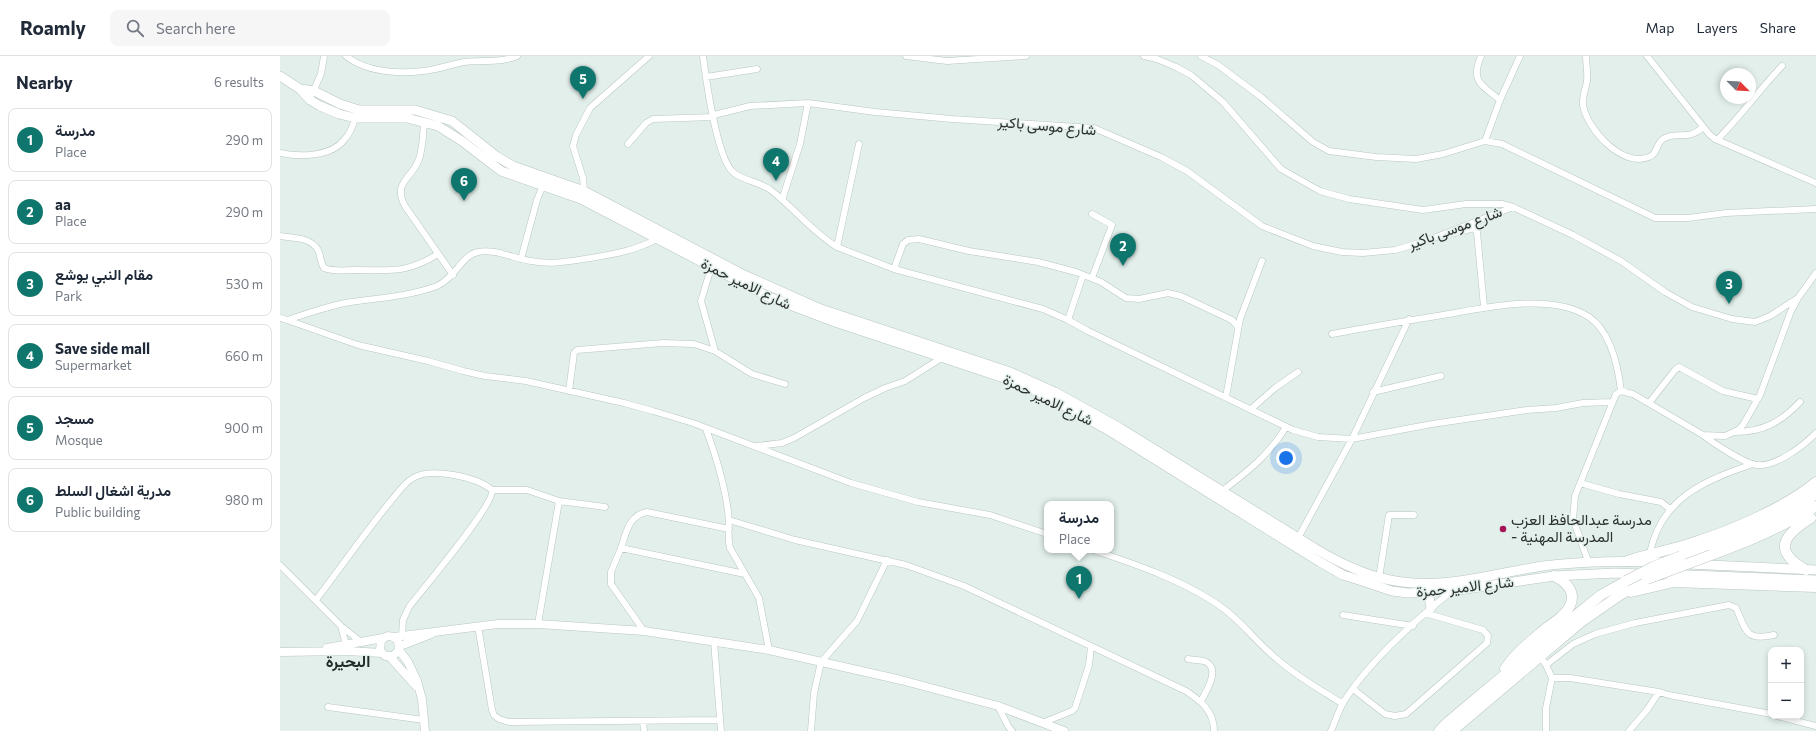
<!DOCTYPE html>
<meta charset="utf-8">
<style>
:root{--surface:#fff;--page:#f6f6f7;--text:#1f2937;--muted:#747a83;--line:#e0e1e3;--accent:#0f766e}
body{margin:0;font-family:Commissioner,Vazirmatn,sans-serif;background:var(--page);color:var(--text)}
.controls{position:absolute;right:12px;bottom:12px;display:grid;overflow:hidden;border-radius:8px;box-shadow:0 2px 6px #0003}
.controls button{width:36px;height:36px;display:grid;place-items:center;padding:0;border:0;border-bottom:1px solid var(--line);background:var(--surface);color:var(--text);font:20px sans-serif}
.compass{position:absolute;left:1440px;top:12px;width:36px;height:36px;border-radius:50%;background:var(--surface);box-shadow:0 2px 6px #0003;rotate:114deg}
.you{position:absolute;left:1006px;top:402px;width:14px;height:14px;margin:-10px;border:3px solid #fff;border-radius:50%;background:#1a73e8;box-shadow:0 0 0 6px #1a73e833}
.badge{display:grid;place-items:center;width:26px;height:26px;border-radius:50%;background:var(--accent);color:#fff;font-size:13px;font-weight:700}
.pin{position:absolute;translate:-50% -33px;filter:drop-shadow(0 1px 2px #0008)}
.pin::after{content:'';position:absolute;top:21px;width:14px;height:12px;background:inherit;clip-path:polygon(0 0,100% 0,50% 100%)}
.popup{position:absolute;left:764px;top:445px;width:70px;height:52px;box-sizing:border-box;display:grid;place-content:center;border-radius:8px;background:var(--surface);filter:drop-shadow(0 1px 3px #0005);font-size:13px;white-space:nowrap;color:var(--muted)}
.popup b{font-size:15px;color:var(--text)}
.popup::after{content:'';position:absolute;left:50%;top:100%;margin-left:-8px;border:8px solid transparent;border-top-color:var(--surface)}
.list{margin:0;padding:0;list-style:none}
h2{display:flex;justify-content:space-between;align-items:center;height:52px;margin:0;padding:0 16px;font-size:17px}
h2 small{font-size:13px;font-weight:400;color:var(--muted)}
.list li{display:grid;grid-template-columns:26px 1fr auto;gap:12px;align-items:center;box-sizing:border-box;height:64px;margin:0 8px 8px;padding:0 8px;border:1px solid var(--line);border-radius:8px}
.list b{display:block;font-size:15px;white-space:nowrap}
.list p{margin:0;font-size:13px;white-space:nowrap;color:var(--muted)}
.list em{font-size:13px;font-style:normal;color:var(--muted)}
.icon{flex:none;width:22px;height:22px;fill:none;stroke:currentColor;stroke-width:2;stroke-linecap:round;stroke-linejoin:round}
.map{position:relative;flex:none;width:1536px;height:675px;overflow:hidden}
header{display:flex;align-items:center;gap:24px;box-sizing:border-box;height:56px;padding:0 20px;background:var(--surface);border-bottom:1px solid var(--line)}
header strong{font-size:19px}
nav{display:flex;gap:22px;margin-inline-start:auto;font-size:14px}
.search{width:280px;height:36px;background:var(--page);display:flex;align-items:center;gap:10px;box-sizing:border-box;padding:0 14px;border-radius:8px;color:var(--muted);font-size:15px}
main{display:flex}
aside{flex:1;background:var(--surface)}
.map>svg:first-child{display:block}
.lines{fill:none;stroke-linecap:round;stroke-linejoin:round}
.minor-casing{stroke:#b9c6c2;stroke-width:7}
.tertiary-casing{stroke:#b9c6c2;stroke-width:9}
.secondary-casing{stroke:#b9c6c2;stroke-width:10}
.primary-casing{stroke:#b9c6c2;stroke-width:11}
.minor{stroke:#fff;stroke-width:6}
.tertiary{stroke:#fff;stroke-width:8}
.secondary{stroke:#fff;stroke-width:9}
.primary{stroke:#fff;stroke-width:10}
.primary-bridge-casing{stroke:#b9c6c2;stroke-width:11;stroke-linecap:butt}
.primary-bridge{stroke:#fff;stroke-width:10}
.poi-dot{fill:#a31355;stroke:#e2efeb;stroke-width:1.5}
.labels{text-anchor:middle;stroke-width:3;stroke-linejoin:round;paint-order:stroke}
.street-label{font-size:15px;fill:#2d3231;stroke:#e2efeb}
.poi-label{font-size:15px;fill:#2d3231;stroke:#e2efeb;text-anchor:start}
.neighbourhood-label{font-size:16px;font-weight:bold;fill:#222c2a;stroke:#e2efeb}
</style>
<header>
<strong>Roamly</strong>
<div class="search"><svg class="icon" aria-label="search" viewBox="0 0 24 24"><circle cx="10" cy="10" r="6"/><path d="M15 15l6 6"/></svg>Search here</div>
<nav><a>Map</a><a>Layers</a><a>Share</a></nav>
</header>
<main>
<aside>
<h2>Nearby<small>6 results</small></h2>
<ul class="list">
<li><span class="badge">1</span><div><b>مدرسة</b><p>Place</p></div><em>290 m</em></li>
<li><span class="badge">2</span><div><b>aa</b><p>Place</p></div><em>290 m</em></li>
<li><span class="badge">3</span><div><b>مقام النبي يوشع</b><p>Park</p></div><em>530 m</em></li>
<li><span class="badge">4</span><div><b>Save side mall</b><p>Supermarket</p></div><em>660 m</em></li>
<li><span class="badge">5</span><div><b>مسجد</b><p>Mosque</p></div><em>900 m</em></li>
<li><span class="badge">6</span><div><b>مدرية اشغال السلط</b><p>Public building</p></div><em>980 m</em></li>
</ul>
</aside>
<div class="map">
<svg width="1536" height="675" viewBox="0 0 1536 675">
<rect width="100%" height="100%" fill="#e2efeb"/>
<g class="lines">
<defs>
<path id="minor" d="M 66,0 C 86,16 117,18 143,15 C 157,14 171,8 185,6 C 202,4 221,7 237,0
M 423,0 C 426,23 437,104 454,117 C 464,125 481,126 492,135 C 516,154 530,174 557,191 L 614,213 L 763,253 L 788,264 L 808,275 L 1013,374 L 1038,381 L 1072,383 L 1152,368 L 1247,354 L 1276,352 L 1303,347 L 1331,346
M 626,0 L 667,5 L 746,0
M 864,0 L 877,3 L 896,11 L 911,19 L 943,46 L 1001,113 L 1040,135 L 1069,143 L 1143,154 L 1186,148 L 1222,148 L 1233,151 L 1293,179 L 1341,205 L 1385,236 L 1412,251 L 1452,263 L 1475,266 L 1490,260 L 1518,242
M 921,0 L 938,9 L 981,41 L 1033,86 L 1049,95 L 1096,101 L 1136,103 L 1163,98 L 1205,85 L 1222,88 L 1375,162 L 1408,162 L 1446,157 L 1536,153
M 1201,0 C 1190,26 1202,29 1220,44
M 1306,0 C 1306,8 1308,17 1307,25 C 1306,32 1302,41 1303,49 C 1307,73 1342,112 1369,101 C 1378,98 1376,87 1383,83 C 1397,74 1407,86 1423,71
M 1367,0 L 1429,78 L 1435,83 L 1536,127
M 426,21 L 477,13
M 32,38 L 41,18 L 44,0
M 434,61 L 434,59 L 470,50 L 528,47 L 595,56 L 672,63 L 814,72 L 881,101 L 907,115 L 982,170 L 1033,190 L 1062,196 L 1083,197 L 1115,194 L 1146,185 L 1233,151
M 144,66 C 143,78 143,92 139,103 C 133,122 112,126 125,150 L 173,219
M 1437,84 C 1460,61 1479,34 1502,10
M 1205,85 L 1220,44 L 1240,0
M 348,88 L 366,67 L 373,63 L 434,61
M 0,97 C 19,101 51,101 64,84 C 70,78 73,70 75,62
M 304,135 L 303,122 L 293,90 L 296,79 L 310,52 L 369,0
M 502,144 L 520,88 L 528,47
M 1175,177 L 1194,172 L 1197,176 L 1204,251
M 0,180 C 12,182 31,181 38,194 C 41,200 40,206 44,212 C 54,216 65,214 75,214 C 110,214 126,218 158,198
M 557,191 L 579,88
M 241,203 L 257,144 L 263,129
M 431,212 L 421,245 L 435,295
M 614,213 L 623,188 L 628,184 L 639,183 L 689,195 L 758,206 L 796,216 L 821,226 L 846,242 L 859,243 L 888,237 L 901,240 L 952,264 L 958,271
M 812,222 L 832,169 L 812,158
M 0,262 L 7,264 C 26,258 45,251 65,247 C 96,242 127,241 157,230 C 175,222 182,199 198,196 C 214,192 235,203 251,205 C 272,209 290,205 311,202 C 335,198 356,194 377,183
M 7,264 L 78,289 L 148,305 L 183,315 L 205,320 L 246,325 L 344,347 L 373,355 L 413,367 L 571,427 L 638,446 L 710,459 L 767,478
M 788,264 L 803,219
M 1052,278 C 1089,271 1126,265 1163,259 C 1205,252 1271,236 1309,261 C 1331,276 1338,310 1341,335
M 289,335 L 294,297 L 297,294 L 383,287 L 414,288 L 435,295 L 472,318 L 505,328
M 1093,336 L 1161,320
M 946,341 L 960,263 L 982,205
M 1369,347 L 1395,314 L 1399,311 L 1443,335 L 1478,343
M 971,353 L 995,332 L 1018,316
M 426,373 C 436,400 444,426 448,455 C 450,467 447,480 450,492 L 479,542 L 489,594
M 1455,376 C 1483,376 1501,366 1520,346
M 1423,379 C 1433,387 1465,408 1477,409 C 1496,411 1523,390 1536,377
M 477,390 L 502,387 L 514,382 L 584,342 L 605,332 L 625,325 L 663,301
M 1300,427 L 1339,438 L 1381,446 L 1390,453
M 212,434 L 247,434 L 279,445 L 258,568
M 942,435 C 967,416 989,399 1006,371
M 279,445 L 325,451
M 449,464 L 515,484 L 626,509 L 684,530 L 906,635 C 921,645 934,655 934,675
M 1018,482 L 1072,383 L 1129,263
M 341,492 C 346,477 349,459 367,456 L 449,473
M 813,494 C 855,508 908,526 944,553 C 964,568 978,588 997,603 C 1017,621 1041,634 1063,648
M 1370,497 C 1381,442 1425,424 1473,408
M 1308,505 L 1293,463 L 1295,440 L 1336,338 L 1341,335 L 1353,338 L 1423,379 L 1445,380 L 1458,374 L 1463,369 L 1480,339 L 1511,255 L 1518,242 L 1536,217
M 0,509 L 61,570 L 81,586
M 1099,522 L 1109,459 L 1134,459
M 36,544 C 61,511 84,478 110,446 C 117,438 124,427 133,422 C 151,411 197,421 212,434 C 216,447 141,535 129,551 L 123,564 L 122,580
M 1063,559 L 1133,570
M 61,570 L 67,592
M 198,570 L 212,654 L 214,659 L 219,663 L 229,666 L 440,664
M 364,575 L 331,528 L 331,516 L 341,492 L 465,518
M 434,585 L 441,675
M 1260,600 L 1266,609 L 1272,622 L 1290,622 L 1379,636 L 1389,639 L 1491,658
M 908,603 C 913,604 919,604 924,605 C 942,611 926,636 921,645
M 1266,609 L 1293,588 L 1315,578 L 1355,567 L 1449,549 L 1456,552 C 1467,576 1465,585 1494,579
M 1073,633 L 1105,658 L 1115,660 L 1126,658 L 1207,587 L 1208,580 L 1203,574 L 1145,557
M 718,650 L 728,670 L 732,675
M 48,651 L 144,664
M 1497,660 L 1536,670
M 363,665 L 364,675
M 762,667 L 792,655 L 795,652 L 809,609 L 811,591
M 531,675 L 534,637 L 541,606 L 577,565 L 607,504
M 1051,675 C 1055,666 1058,656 1063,647 C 1086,609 1136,563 1171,536
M 1266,675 L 1266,652 L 1272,622
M 1349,675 L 1367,654 L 1379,636"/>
<path id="tertiary" d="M 114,581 L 218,568 L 258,568 L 364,575 L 489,594 L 621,624 L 718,650 L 784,675
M 120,590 L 151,578
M 47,592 L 103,582
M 119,594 L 113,600 L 105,600 L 100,594 L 101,585 C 106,578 113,579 118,585 L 119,594 L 128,606 L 137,625 L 142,643 L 145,675
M 0,596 L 67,595 L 102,597
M 110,601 L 136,630"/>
<path id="secondary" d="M 0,20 L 20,33 L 30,44 L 40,50 L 59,58 L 75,62 L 127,62 L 158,70 L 182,85 L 221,115 L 301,143 L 489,241 L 555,266 L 736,326 L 766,340 L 828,374 L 1040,506 L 1063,519 L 1079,524 L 1112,535 L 1128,537 L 1172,535 L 1274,520 L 1335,517 L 1362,518
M 20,33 L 34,35 L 60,48 L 79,54 L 135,54 L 172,65 L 216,100 L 233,110 L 304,135 L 462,218 L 541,253 L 730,316 L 775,336 L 840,372 L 1036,493 C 1086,523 1127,534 1186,524 C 1212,520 1237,514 1263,510 C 1304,505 1343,505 1384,506
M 1407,508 L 1536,514
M 1383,518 L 1536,524
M 1142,537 L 1149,541 L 1151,552"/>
<path id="primary" d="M 1431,499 C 1468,486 1503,471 1536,450
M 1401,500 C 1449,482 1494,467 1536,438
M 1347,505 C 1369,497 1393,494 1415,486 C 1453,474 1506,451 1536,426
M 1526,514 C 1492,495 1503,479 1531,462
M 1351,536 L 1394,526 L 1536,531
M 1225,613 C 1235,597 1251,585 1265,573 C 1270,569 1277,565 1282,560 C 1299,544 1293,529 1274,520
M 1159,675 L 1169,665 L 1301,555 L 1321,539 L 1346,525
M 1172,675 L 1301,566 L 1340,539 L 1367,523"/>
</defs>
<use href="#minor" class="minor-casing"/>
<use href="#tertiary" class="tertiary-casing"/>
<use href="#secondary" class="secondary-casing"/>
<use href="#primary" class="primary-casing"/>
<use href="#minor" class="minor"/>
<use href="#tertiary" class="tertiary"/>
<use href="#secondary" class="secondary"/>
<use href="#primary" class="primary"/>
<defs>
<path id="primary-bridge" d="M 1367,523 L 1431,499
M 1346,525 L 1373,511 L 1401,500"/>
</defs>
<use href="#primary-bridge" class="primary-bridge-casing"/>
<use href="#primary-bridge" class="primary-bridge"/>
</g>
<circle class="poi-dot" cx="1223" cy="473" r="4"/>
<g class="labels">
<g class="street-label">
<text transform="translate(767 70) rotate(5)" y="5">شارع موسى باكير</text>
<text transform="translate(1175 172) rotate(-20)" y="5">شارع موسى باكير</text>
<text transform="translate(466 228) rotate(26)" y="5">شارع الامير حمزة</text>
<text transform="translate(768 344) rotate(26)" y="5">شارع الامير حمزة</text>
<text transform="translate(1185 531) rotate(-6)" y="5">شارع الامير حمزة</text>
</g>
<g class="poi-label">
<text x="1231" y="469">مدرسة عبدالحافظ العزب<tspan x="1231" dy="17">- المدرسة المهنية</tspan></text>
</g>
<g class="neighbourhood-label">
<text x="68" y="611">البحيرة</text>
</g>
</g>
</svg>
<div class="controls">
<button>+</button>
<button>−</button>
</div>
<svg class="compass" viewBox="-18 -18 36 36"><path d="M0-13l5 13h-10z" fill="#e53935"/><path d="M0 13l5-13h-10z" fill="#747a83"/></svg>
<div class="you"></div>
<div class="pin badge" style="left:799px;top:543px">1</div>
<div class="popup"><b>مدرسة</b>Place</div>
<div class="pin badge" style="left:843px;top:210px">2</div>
<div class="pin badge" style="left:1449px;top:248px">3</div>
<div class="pin badge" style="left:496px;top:125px">4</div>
<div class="pin badge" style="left:303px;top:43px">5</div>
<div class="pin badge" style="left:184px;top:145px">6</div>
</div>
</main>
